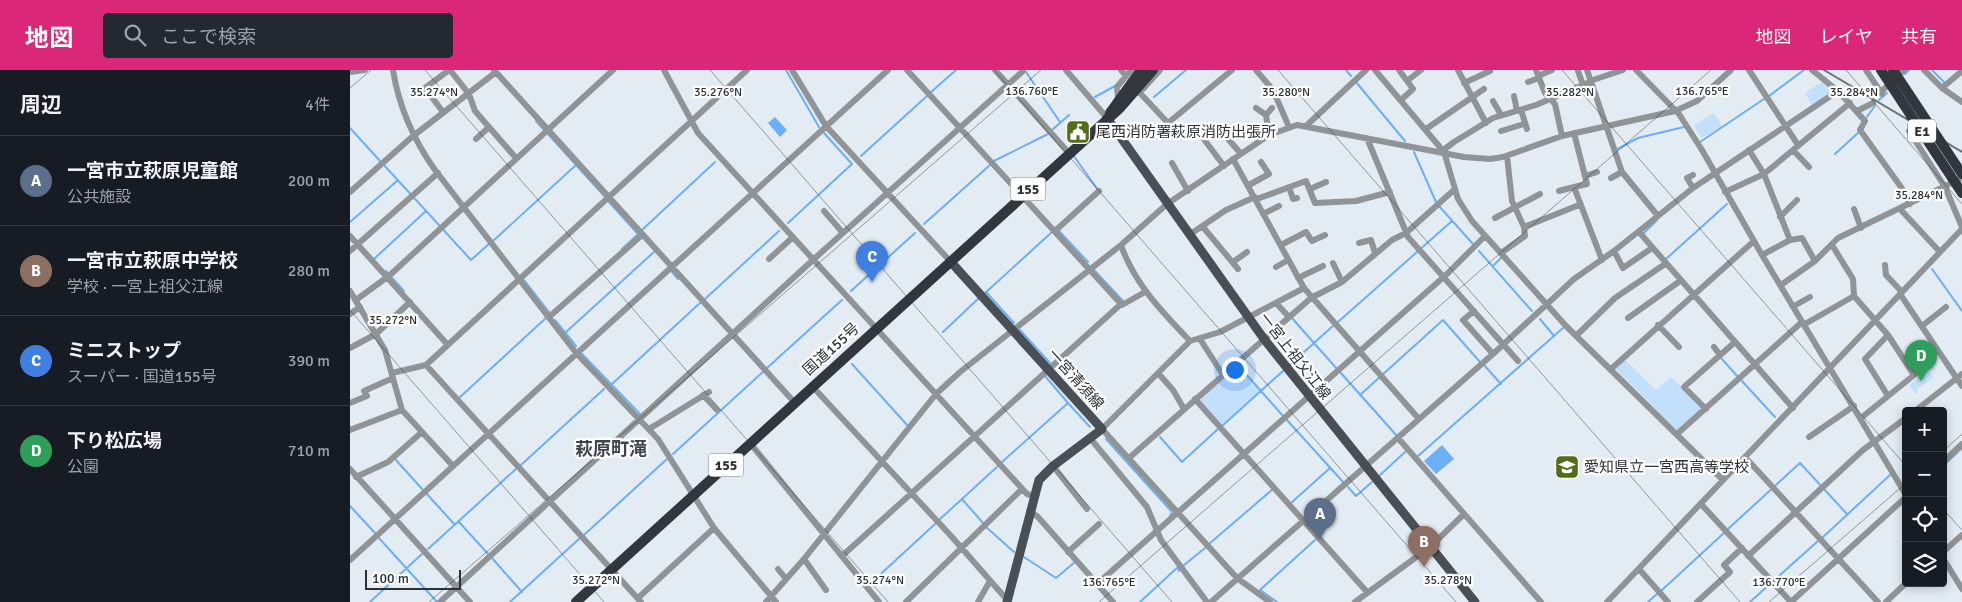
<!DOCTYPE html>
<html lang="ja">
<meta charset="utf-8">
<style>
:root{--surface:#171b24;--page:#242831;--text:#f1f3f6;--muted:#9ea1a6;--line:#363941;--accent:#db2777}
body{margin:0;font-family:Signika,"Noto Sans JP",sans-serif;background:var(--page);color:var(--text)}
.controls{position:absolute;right:15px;bottom:15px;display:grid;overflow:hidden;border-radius:5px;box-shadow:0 2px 12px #0003}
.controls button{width:45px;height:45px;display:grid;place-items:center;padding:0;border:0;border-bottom:1px solid var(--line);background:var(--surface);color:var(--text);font:25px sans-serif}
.scale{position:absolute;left:15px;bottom:12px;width:96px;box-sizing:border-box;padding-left:5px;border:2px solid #2d3033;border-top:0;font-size:14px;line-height:18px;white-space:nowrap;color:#2d3033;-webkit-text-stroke:4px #fff;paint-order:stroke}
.you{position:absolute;left:884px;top:299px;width:18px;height:18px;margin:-12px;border:4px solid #fff;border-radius:50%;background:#1a73e8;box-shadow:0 0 0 8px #1a73e833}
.badge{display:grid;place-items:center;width:32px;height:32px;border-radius:50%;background:var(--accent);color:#fff;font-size:16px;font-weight:700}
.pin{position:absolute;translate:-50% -41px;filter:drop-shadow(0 1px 2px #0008)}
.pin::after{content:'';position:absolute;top:26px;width:18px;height:15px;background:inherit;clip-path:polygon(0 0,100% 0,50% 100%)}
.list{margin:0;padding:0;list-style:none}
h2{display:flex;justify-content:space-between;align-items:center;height:65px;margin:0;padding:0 20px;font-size:21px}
h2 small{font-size:16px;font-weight:400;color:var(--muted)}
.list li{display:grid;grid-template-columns:32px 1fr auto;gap:15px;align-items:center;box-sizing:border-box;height:90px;padding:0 20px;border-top:1px solid var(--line)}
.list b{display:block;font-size:19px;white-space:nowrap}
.list p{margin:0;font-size:16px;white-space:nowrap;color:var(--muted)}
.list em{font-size:16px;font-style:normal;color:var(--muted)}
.icon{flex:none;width:28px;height:28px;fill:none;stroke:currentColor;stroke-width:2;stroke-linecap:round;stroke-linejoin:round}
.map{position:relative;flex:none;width:1612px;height:532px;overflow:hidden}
header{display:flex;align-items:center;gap:30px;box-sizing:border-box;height:70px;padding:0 25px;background:var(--accent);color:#fff}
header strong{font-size:24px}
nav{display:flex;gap:28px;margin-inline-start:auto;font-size:18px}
.search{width:350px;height:45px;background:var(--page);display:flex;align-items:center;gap:12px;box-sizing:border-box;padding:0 18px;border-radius:5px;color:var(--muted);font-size:19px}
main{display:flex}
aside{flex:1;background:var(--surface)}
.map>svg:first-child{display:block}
.green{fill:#c2dffc}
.water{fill:#6baff4}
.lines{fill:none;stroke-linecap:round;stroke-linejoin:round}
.stream{stroke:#6baff4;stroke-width:2}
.minor{stroke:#919497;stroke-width:6}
.major{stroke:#494f55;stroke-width:9}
.highway{stroke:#31373d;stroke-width:10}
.rail{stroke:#6d7277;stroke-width:2}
.highway-bridge{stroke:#31373d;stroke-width:10}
.ticks{fill:none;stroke:#2d3033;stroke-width:1;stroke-opacity:0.45}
.labels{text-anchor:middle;stroke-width:4.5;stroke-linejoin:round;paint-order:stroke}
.shield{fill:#fff;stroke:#6c6e70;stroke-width:1}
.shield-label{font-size:14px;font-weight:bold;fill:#2d3033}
.poi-label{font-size:15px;fill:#2d3033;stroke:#fff;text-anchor:start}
.street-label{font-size:15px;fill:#2d3033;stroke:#fff}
.quarter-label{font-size:18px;font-weight:bold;fill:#3d444b;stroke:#fff}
.ticks-label{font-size:12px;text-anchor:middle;fill:#2d3033;stroke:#fff;stroke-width:4.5;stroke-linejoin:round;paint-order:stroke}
</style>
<header>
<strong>地図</strong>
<div class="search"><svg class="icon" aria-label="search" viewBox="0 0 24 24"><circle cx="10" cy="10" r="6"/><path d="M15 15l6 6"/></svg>ここで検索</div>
<nav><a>地図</a><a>レイヤ</a><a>共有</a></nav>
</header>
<main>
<aside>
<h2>周辺<small>4件</small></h2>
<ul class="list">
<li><span class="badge" style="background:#5c6f8a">A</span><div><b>一宮市立萩原児童館</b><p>公共施設</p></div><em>200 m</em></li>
<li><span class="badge" style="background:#8d6e63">B</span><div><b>一宮市立萩原中学校</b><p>学校 · 一宮上祖父江線</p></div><em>280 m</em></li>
<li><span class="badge" style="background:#3f7fe0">C</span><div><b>ミニストップ</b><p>スーパー · 国道155号</p></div><em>390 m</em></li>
<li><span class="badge" style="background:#2e9e5b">D</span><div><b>下り松広場</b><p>公園</p></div><em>710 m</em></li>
</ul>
</aside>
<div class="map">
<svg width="1612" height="532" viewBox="0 0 1612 532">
<rect width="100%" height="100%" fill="#e3ebf3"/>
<path class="green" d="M 1473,11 L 1484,20 L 1462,35 L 1455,23 Z
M 1364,43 L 1372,56 L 1351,68 L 1344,55 Z
M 1275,290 L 1306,320 L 1321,307 L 1353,338 L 1327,360 L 1266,299 Z
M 888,296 L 910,321 L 871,355 L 851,332 L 851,328 Z
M 1578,300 L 1584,307 L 1567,319 L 1568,322 L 1566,324 L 1559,315 Z"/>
<path class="water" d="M 425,47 L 437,60 L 430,67 L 418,53 Z
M 1092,375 L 1104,389 L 1086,404 L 1074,391 Z"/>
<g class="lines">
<path class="stream" d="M 436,0 L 469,57
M 996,0 L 1001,6
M 1582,0 L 1594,12
M 676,2 L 710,52
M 1555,4 L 1559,0
M 1006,12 L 1055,71
M 580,23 L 606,0
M 1419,26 L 1454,0
M 745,27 L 765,16
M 804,27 L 836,0
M 1529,30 L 1537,23
M 1516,48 L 1525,36
M 186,51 L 194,60
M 0,58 L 30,91
M 702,60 L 719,45
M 197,63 L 256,128
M 1350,72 L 1414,29
M 1266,80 L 1288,68 L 1334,57
M 1064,82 L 1086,132
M 1485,84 L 1509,62
M 723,85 L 748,120
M 511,86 L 577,26
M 644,91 L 698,64
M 33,94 L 121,190 L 139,174
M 259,132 L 288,164 L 272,179
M 1089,136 L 1123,174
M 0,152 L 48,110
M 438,153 L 502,94 L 474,63
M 574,154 L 640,95
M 292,160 L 365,92
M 709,161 L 738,192
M 1293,164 L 1307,150
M 143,171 L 226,95
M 1129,181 L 1182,241
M 24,189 L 76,141
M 1316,189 L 1377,134
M 1143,196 L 1152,187
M 1582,199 L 1612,241
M 744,200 L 773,231
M 36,201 L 54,221
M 322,202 L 328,209
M 174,210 L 199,242
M 501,221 L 565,163
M 636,222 L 664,253
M 634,224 L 702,162
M 355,229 L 429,161
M 942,248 L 964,273 L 984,255
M 1190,249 L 1204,266
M 205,250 L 226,276
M 988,252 L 1102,151
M 669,259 L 700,293
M 593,262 L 630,227
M 215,263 L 304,182
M 231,283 L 290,344
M 1371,288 L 1388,307
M 502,294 L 558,356
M 888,295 L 934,347
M 940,295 L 964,273 L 987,299
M 1134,295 L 1151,314
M 417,298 L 492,230
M 990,302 L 1047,366
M 695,306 L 718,333
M 1391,310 L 1425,347
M 261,315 L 351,232
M 1010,325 L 1093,250 L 1130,292
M 109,328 L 196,248
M 936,349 L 994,413
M 872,356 L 933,301
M 810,367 L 832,392 L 868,359
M 756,369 L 822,442 L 820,446
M 323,384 L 414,301
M 1067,387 L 1213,258
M 45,389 L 73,420
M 652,392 L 718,333 L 740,357
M 171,395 L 254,319
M 1593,396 L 1612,378
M 1028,407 L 1055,382
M 998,417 L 1006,426 L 1022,412
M 76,423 L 105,455
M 612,429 L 633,453
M 941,433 L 980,398
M 0,436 L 25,463
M 589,450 L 648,396
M 109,452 L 139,485
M 636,457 L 664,482
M 1378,459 L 1450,393 L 1497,444
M 234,465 L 317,389
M 28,467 L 87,532
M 1472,468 L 1540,405
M 859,474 L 923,419
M 78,479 L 166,399
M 674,487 L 706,508 L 725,492
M 142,488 L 172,522
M 833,496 L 855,478
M 521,513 L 585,454
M 1312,520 L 1374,463
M 20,532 L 72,484
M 160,532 L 230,468
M 790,532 L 828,497 L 829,501
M 927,532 L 910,520 L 965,470
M 1298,532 L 1307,524
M 1400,532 L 1468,471"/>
<path class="minor" d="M 43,0 C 49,38 63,69 85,100 L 227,284 L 308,369 L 364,458 L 426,532
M 100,0 L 119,24 L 125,41 L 166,88
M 144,0 L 445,333
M 314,0 L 348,63 L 677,424 L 684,426
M 442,0 L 476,56 L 600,191
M 557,0 L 771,234
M 645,0 L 718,82
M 716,0 L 757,48
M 771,0 L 776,6
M 906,0 L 923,20 L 939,57
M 1025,0 L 1094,82 L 1108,129 L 1122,151 L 1216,256 L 1373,410
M 1049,0 L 1063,19 L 1051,30
M 1108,0 L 1136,53
M 1186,0 L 1195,23 L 1205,34 L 1212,66
M 1237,0 L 1272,102 L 1308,146
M 1286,0 L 1329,44 L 1352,80 L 1412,185 L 1556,425
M 1399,0 L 1448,75
M 1462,0 L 1488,21
M 1516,0 L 1532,24
M 1574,0 L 1592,18 L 1612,32
M 1228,1 L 1233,15
M 0,2 L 15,0
M 1188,6 L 1202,0
M 1057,11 L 1071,0
M 1240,11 L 1273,0
M 1178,12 L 1189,8
M 1114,13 L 1140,1
M 1592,18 L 1612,1
M 784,22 L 790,23 L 818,53 L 882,0
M 785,22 L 793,19 L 810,0
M 1532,24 L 1533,20 L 1554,0
M 1164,26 L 1167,41
M 768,28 L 767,17 L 781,0
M 1143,31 L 1151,45
M 906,38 L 916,45 L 919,65
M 1171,40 L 1177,59
M 1507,41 L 1523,33
M 93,42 L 75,18 L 99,0
M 916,45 L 922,38
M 867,56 L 891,84
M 956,56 L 1016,0
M 1076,59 L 1134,19
M 1151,61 L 1174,54
M 1559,61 L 1595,117 L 1612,157
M 1224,63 L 1237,114 L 1224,117 L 1252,190
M 853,68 L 874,96
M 1017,68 L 1058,167 L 1168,291
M 126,69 L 139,57
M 1399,80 L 1414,104 L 1440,170 L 1452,168 L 1465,191
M 1443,80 L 1459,97
M 1094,82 L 1096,78 L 1104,72 L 1143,48 L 1186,35 L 1240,12
M 1157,86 L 1162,131 L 1174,157
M 883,89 L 954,218 L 1069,349
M 822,93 L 838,121
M 1343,105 L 1337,108 L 1343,118
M 1235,106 L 1247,102
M 1261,108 L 1272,102
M 899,115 L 919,104 L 911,92
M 939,117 L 943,129 L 947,128
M 960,119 L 976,112
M 1209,121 L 1224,117
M 0,122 L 63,66 L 146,2
M 1375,122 L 1414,104 L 1500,33
M 907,129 L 956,111 L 965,133 L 1006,131 L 1040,122
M 1504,139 L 1511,158
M 1550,139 L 1590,182
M 474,141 L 493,163
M 913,144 L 929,136
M 1430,147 L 1447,130
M 1145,148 L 1190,124
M 853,157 L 888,199
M 705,161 L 749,121
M 1289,162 L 1443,338
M 839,165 L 876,140 L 905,127
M 0,166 L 97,274
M 1009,173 L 1021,170 L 1025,183
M 771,175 C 784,213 812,242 840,271
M 931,175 L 956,162 L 962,171 L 975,165
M 1482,175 L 1503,209 L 1504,226 L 1538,265 L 1564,305 L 1511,348
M 0,181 L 88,103
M 1264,181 L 1273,198 L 1302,178
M 1151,183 L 1175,166 L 1174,157 L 1229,135
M 1412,185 L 1440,170
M 419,189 L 443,167
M 883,192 L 897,182
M 983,193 L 992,212
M 1535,195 L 1536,205 L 1551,221
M 926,197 L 938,190
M 948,208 L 973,196
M 1431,215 L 1465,191 L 1488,168 L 1612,108
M 0,221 L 35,280 L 52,340 L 103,396
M 1550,224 L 1612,316
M 6,230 L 40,205 L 263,0
M 927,234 L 939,247
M 1444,236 L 1460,227
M 1124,241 L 1113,250 L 1143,284
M 0,244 L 10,237
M 199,247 L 292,165
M 1278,248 L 1330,211
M 1455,254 L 1504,226
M 1308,255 L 1329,277
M 1572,256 L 1596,237
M 1227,265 L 1265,228 L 1315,194
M 850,269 L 873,305
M 1364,277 L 1370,285
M 0,278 L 26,264 L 60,232
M 76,295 L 291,532
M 1261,299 L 1404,171
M 42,303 L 76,295 L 397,0
M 808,303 L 823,320 L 834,339
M 462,316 L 602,467 L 658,531
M 353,325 L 367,340
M 1538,326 L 1515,289 L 1538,265
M 845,329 L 1017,522
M 0,333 L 17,326 L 14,321 L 43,308
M 1356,339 L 1334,317 L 1385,272
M 1565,341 L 1612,304
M 299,359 L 359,322
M 0,360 L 52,340
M 1327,364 L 1452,252
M 1459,367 L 1504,336
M 740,368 L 797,437 L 811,470 L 857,532
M 1048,368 L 1191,532
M 400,373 L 529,532
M 1395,387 L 1528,532
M 779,388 L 961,228 L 992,212 L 1042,170 L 1056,163 L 1105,119
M 1593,392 L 1612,374
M 703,396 L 737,439
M 0,399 L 120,532
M 6,407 L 38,392 L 72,362
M 1351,434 L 1441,532
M 680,441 L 688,447 L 763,532
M 718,482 L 749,454
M 1593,482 L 1612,465
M 492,486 L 771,234 L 772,235 L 795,222
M 1398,486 L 1513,380 L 1556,348
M 1593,488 L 1612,519
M 454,489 L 476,520
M 0,490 L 538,0
M 428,499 L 436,509
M 1289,499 L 1318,532
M 747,514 L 1097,204 L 1135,166
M 288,528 L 364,458
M 90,532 L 464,189 L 673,1
M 416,532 L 454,489 L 586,324 L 610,302 L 771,175 L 817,134 L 919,65 L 947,55 L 1114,87 L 1140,89 L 1153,87 L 1212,66 L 1325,41 L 1347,31 L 1381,0
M 556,532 L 672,419
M 628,532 L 640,511
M 861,532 L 1143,284 L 1224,209 L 1264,181 L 1343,118 L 1488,21 L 1515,51 L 1510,60 L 1551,117 L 1560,134
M 920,532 L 887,508 L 752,359 L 840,271 L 870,262 L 954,218
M 1005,532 L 1080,477 L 1114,444
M 1257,532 L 1612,159
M 1347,532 L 1380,502 L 1374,495 L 1392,478
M 1441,532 L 1556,427
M 1536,532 L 1556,513"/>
<path class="major" d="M 757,48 L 914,269 L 1125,532
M 600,191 L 752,359 L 703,396 L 689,410 L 657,532"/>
<path class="highway" d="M 760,43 L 791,0
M 226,532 L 770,38 L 803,0"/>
<path class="rail" d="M 1474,0 L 1612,82"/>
<path class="highway-bridge" d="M 1531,0 L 1612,123
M 1543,0 L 1612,104"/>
</g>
<path class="ticks" d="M 75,0 L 538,532M 360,0 L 822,532M 644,0 L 1106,532M 928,0 L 1390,532M 1212,0 L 1556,396M 1496,0 L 1612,134M 0,18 L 21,0M 0,240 L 254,532M 1593,381 L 1612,364M 1593,439 L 1612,460M 79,532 L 691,0M 749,532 L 1361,0M 1419,532 L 1556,413"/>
<defs>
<symbol id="civic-square" viewBox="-11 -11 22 22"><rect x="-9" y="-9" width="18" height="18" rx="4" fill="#576c1a" stroke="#fff"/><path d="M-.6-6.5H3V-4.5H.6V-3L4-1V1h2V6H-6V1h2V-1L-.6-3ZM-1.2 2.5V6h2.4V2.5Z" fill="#fff"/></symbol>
<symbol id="school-square" viewBox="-11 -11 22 22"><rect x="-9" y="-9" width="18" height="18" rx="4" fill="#576c1a" stroke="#fff"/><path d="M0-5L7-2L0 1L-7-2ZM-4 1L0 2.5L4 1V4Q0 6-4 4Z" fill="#fff"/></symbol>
</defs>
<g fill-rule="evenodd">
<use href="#civic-square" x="714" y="48" width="28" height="28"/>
<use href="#school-square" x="1203" y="383" width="28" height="28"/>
</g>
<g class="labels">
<g class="shield">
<rect x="1558" y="49.5" width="28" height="23" rx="4"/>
<rect x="660.5" y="107.5" width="35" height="23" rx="4"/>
<rect x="358.5" y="383.5" width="35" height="23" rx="4"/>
</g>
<g class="shield-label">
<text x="1572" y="66">E1</text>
<text x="678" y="124">155</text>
<text x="376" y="400">155</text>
</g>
<g class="poi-label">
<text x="746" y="67">尾西消防署萩原消防出張所</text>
<text x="1234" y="402">愛知県立一宮西高等学校</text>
</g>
<g class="street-label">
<text transform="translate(481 279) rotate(-42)" y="5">国道155号</text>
<text transform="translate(945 286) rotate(52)" y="5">一宮上祖父江線</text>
<text transform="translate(726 309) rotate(48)" y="5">一宮清須線</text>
</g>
<g class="quarter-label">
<text x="261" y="385">萩原町滝</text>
</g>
</g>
<g class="ticks-label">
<text x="682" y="25">136.760°E</text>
<text x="1352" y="25">136.765°E</text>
<text x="84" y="26">35.274°N</text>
<text x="368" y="26">35.276°N</text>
<text x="1220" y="26">35.282°N</text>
<text x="936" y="26">35.280°N</text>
<text x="1504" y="26">35.284°N</text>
<text x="1569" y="129">35.284°N</text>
<text x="43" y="254">35.272°N</text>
<text x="246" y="514">35.272°N</text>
<text x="530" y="514">35.274°N</text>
<text x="1098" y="514">35.278°N</text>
<text x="759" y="516">136.765°E</text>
<text x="1429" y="516">136.770°E</text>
</g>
</svg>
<div class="controls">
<button>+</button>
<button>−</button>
<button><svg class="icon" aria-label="locate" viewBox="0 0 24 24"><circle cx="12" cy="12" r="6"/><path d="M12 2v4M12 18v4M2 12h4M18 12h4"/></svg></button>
<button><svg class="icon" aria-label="layers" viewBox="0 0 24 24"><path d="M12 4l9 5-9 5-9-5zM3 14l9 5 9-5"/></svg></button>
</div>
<div class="scale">100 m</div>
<div class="you"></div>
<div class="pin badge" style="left:970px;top:469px;background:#5c6f8a">A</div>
<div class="pin badge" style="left:1074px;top:497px;background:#8d6e63">B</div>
<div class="pin badge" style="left:522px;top:212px;background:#3f7fe0">C</div>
<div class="pin badge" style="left:1571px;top:311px;background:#2e9e5b">D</div>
</div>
</main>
